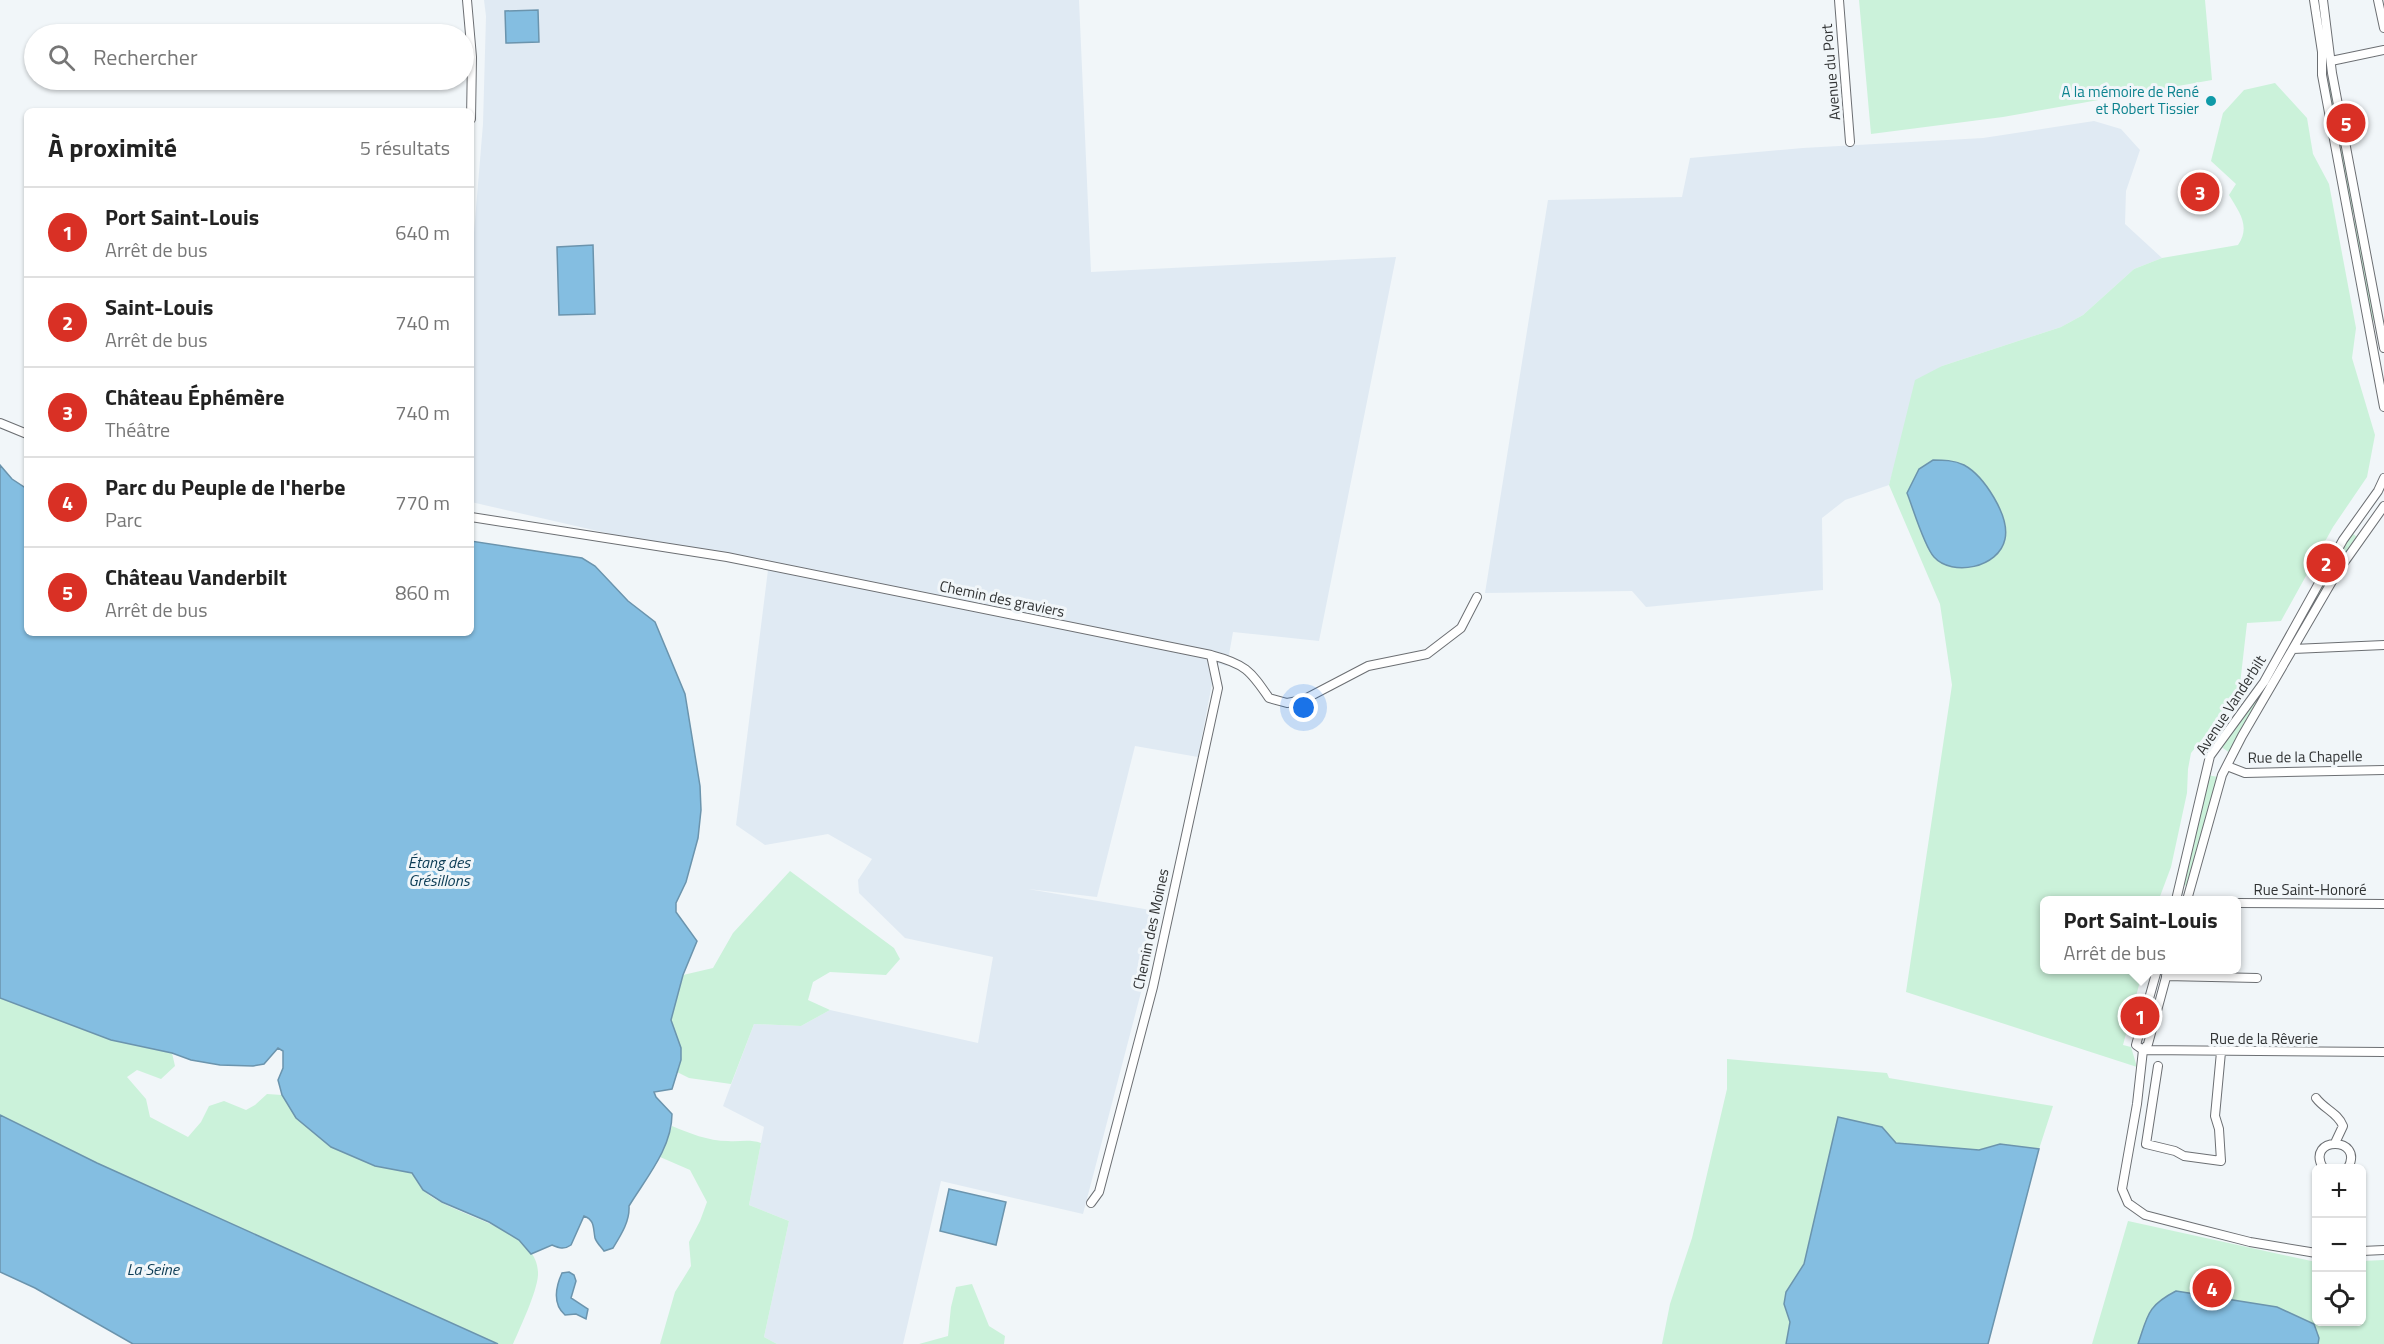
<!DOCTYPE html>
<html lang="fr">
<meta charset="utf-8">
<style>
:root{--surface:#fff;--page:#f6f6f6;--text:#222;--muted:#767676;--line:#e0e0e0;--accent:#d93025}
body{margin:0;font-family:"Titillium Web",sans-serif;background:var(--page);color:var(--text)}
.controls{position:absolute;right:18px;bottom:18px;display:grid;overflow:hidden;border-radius:9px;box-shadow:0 2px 4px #0004}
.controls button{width:54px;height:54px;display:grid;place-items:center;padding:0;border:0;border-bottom:2px solid var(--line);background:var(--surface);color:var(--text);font:30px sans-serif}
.you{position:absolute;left:1304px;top:708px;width:21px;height:21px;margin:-15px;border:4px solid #fff;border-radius:50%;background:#1a73e8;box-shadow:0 0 0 9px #1a73e833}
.badge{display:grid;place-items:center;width:39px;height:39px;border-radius:50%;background:var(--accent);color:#fff;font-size:20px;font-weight:700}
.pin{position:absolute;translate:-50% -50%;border:3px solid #fff;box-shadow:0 2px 6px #0006}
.popup{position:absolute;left:2040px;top:896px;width:201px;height:78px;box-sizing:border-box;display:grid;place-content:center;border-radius:9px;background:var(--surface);filter:drop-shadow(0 2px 4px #0005);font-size:20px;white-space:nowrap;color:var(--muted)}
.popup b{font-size:22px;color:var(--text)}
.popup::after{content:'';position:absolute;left:50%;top:100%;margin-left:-12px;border:12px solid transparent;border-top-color:var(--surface)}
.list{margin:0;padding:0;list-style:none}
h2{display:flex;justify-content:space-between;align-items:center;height:78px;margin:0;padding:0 24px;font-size:26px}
h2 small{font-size:20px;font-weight:400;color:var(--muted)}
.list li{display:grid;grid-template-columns:39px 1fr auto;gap:18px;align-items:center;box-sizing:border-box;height:90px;padding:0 24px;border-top:2px solid var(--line)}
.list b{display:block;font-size:22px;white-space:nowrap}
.list p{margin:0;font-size:20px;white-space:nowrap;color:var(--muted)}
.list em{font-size:20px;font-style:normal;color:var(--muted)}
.icon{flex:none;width:33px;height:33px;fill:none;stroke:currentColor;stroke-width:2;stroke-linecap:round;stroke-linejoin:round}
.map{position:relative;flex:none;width:2384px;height:1344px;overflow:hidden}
.search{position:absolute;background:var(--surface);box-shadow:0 2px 4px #0004;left:24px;top:24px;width:450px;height:66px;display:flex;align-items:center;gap:15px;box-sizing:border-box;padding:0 21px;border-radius:33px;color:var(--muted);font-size:22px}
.panel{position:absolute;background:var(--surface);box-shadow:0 2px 4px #0004;left:24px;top:108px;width:450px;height:528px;border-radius:9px}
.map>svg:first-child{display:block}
.built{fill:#e0eaf3}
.green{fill:#cbf2da}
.water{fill:#84bee1;stroke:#6b94ad;stroke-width:1.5}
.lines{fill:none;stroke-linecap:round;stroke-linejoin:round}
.street-casing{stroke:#6c6f73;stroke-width:10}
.street{stroke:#fff;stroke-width:8}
.culture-dot{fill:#0f9aa8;stroke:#f1f6f9;stroke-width:2}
.labels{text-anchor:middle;stroke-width:6;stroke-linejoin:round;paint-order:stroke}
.street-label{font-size:15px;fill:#313334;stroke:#f1f6f9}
.culture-label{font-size:15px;fill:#0d838f;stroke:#f1f6f9;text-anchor:end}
.water-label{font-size:16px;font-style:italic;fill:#0b3b54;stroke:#f1f6f9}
</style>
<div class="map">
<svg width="2384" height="1344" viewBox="0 0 2384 1344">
<rect width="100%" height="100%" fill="#f1f6f9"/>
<path class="built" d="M 484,0 L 1079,0 L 1091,272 L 1396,257 L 1319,641 L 1233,632 L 1227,666 L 1216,663 L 1198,757 L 1135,746 L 1097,897 L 1028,889 L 1162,912 L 1083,1214 L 941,1181 L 903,1344 L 777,1344 L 764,1337 L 789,1221 L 749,1205 L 764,1127 L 723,1106 L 754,1024 L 801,1026 L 830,1010 L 978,1043 L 993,957 L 905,938 L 859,893 L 858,880 L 872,859 L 828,834 L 765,845 L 736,825 L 768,570 L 471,502 L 471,269 L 483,124 L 486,16 Z
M 2094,121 L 2121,129 L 2140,150 L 2126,191 L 2125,224 L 2162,258 L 2134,269 L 2083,315 L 2061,327 L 1942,366 L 1899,450 L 1889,485 L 1845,500 L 1822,518 L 1823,590 L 1646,607 L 1632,591 L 1485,593 L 1548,200 L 1682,197 L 1690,158 L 1803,148 L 1983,138 Z"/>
<path class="green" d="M 1859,0 L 2205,0 L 2212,80 L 2003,117 L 1871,134 Z
M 2331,78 L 2356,214 L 2351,215 L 2327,86 L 2329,85 L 2328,79 Z
M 2275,83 L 2307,118 L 2313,154 L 2329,184 L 2356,328 L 2352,358 L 2375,435 L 2367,477 L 2333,527 L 2281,621 L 2247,623 L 2239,693 L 2191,753 L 2188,769 L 2187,793 L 2171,867 L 2159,899 L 2044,900 L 2044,970 L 2143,970 L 2123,1045 L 2131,1047 L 2137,1067 L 1906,992 L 1952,685 L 1940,604 L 1889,485 L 1915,380 L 1942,366 L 2061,327 L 2083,315 L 2134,269 L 2162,258 L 2238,245 C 2251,226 2239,212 2229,195 L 2236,184 L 2211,161 L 2223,113 L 2244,90 Z
M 2357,218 L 2376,320 L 2371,321 L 2352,219 Z
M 2352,533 L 2357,537 L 2299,633 L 2296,632 Z
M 2275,668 L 2278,670 L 2230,753 L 2220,746 Z
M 2207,775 L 2218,777 L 2188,886 L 2183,885 Z
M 790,871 L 894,948 L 900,959 L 886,975 L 830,972 L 813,982 L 808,1000 L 830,1010 L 801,1026 L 754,1024 L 731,1084 L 689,1078 L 677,1072 L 681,1060 L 671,1020 L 683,975 L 713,968 L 733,933 Z
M 0,998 L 111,1040 L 172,1053 L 175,1066 L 161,1079 L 137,1070 L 127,1077 L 146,1099 L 150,1117 L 188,1137 L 201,1122 L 209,1106 L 224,1101 L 246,1110 L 255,1105 L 267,1094 L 282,1095 L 296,1118 L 375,1166 L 412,1173 C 415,1178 418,1184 422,1189 C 448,1217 540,1226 538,1275 C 537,1292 520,1328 513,1344 L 498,1344 L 97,1163 L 0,1115 Z
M 1727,1059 L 1887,1073 L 1889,1078 L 2053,1106 L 2039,1149 L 2000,1144 L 1979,1150 L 1896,1143 L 1882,1127 L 1838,1117 L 1804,1264 L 1786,1292 L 1784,1304 L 1790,1322 L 1786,1344 L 1662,1344 L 1670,1304 L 1692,1238 L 1727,1089 Z
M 672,1126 C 689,1133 708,1141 728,1141 C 740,1142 749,1139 761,1143 L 749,1205 L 789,1221 L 764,1337 L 777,1344 L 660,1344 L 675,1292 L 691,1266 L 689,1242 L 700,1221 L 707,1202 L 690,1170 L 660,1157 Z
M 2128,1221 L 2316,1262 L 2316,1322 L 2362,1322 L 2362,1261 L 2384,1260 L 2384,1344 L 2092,1344 Z
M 972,1284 L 989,1326 L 1005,1336 L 1004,1344 L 919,1344 L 948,1336 L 951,1307 L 956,1287 Z"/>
<path class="water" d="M 538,10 L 539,42 L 506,43 L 505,11 Z
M 593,245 L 595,314 L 559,315 L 557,247 Z
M 1933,460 C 1943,460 1954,460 1964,465 C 1984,476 2010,516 2005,539 C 1999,568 1952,577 1934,557 C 1924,546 1913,508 1907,493 L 1919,469 Z
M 0,465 L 12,479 L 27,489 L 27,633 L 471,633 L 471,541 L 582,558 L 595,566 L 628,601 L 655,622 L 685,694 L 700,786 L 701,810 L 698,838 L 686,882 L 676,903 L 676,912 L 697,941 L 683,975 L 671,1020 L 681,1048 L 681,1060 L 672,1089 L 654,1092 L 656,1097 L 672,1114 C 672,1148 646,1178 629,1206 C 630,1221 621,1235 613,1248 L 604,1251 C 601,1247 596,1242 595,1238 C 593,1228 595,1220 584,1216 L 571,1245 C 564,1250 559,1248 552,1245 L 531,1254 L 519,1240 L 489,1222 L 442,1202 L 423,1190 L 412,1173 L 375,1166 L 331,1147 L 296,1118 L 282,1095 L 278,1080 L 283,1068 L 283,1051 L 278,1048 L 264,1064 L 253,1066 L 220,1065 L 191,1060 L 172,1053 L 111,1040 L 0,998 Z
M 0,1115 L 97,1163 L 498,1344 L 133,1344 L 35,1288 L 0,1272 Z
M 1838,1117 L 1882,1127 L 1896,1143 L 1979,1150 L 2000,1144 L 2039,1149 L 1988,1344 L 1786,1344 L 1790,1322 L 1784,1304 L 1786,1292 L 1804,1264 Z
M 949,1189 L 1006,1202 L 996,1245 L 940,1231 Z
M 569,1272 L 574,1275 L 576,1281 L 571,1298 L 588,1309 L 586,1319 L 576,1314 L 565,1315 C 552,1304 556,1286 562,1273 Z
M 2176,1291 L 2277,1307 L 2314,1324 L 2319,1338 L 2318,1344 L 2138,1344 C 2148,1315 2147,1306 2176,1291 Z"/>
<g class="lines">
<defs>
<path id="street" d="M 467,0 L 472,57 L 471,119
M 1839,0 L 1850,142
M 2314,0 L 2322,52 L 2322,75 L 2384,407
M 2323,0 L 2332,73 L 2384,348
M 2378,0 L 2384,28
M 2331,61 L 2384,50
M 0,423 L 27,434
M 471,517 L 727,557 L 1211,655 C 1245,664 1250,670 1269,698 L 1287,703 L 1303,700 L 1368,666 L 1427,654 L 1461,628 L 1477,597
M 2293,649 L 2384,645
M 2227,766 L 2245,773 L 2384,770
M 2176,900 L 2210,756 L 2264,682 L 2343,540 L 2378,491 L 2384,478
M 2187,900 L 2222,775 L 2242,736 L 2338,571 L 2384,506
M 2236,903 L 2384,904
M 2168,970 L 2148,1044 L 2143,1050 L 2137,1104 L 2122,1189 L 2128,1203 L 2145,1215 L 2199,1229 L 2250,1242 L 2316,1253
M 2166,976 L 2257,978
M 2143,1050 L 2384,1052
M 2143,1050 L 2136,1045 L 2157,970
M 2158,1066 L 2146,1144 L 2175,1151 L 2184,1156 L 2221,1161 L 2219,1129 L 2215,1116 L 2221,1052
M 2316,1098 C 2324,1109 2338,1113 2343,1126 L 2335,1143
M 2323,1168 C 2305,1136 2365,1136 2348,1168
M 1091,1203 L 1099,1192 L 1153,987 L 1218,688 L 1211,655
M 2362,1251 L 2384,1250"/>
</defs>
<use href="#street" class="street-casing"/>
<use href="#street" class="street"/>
</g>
<circle class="culture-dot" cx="2211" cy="101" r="6"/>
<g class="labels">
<g class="street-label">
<text transform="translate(1831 72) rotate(-95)" y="5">Avenue du Port</text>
<text transform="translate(1002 599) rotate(12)" y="5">Chemin des graviers</text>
<text transform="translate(2231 705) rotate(-57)" y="5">Avenue Vanderbilt</text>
<text transform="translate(2305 757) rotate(-1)" y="5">Rue de la Chapelle</text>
<text x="2310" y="895">Rue Saint-Honoré</text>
<text transform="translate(1151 929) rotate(-78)" y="5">Chemin des Moines</text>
<text x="2264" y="1044">Rue de la Rêverie</text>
</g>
<g class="culture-label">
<text x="2199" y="97">A la mémoire de René<tspan x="2199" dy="17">et Robert Tissier</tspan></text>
</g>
<g class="water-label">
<text x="439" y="868">Étang des<tspan x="439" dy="18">Grésillons</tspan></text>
<text x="153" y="1275">La Seine</text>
</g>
</g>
</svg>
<div class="controls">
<button>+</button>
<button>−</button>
<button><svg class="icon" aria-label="locate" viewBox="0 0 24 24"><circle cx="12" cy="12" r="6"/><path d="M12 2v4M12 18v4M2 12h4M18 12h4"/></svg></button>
</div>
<div class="you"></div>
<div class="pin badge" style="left:2140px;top:1016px">1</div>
<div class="popup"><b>Port Saint-Louis</b>Arrêt de bus</div>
<div class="pin badge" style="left:2326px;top:563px">2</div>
<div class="pin badge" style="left:2200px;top:192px">3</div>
<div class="pin badge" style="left:2212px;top:1288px">4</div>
<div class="pin badge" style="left:2346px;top:123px">5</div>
<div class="search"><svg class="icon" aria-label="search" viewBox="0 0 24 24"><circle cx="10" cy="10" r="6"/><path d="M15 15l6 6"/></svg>Rechercher</div>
<section class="panel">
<h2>À proximité<small>5 résultats</small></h2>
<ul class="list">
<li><span class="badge">1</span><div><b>Port Saint-Louis</b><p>Arrêt de bus</p></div><em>640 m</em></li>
<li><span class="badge">2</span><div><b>Saint-Louis</b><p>Arrêt de bus</p></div><em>740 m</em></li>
<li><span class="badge">3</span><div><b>Château Éphémère</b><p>Théâtre</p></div><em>740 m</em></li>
<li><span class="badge">4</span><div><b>Parc du Peuple de l'herbe</b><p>Parc</p></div><em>770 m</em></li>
<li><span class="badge">5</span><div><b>Château Vanderbilt</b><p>Arrêt de bus</p></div><em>860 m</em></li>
</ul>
</section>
</div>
